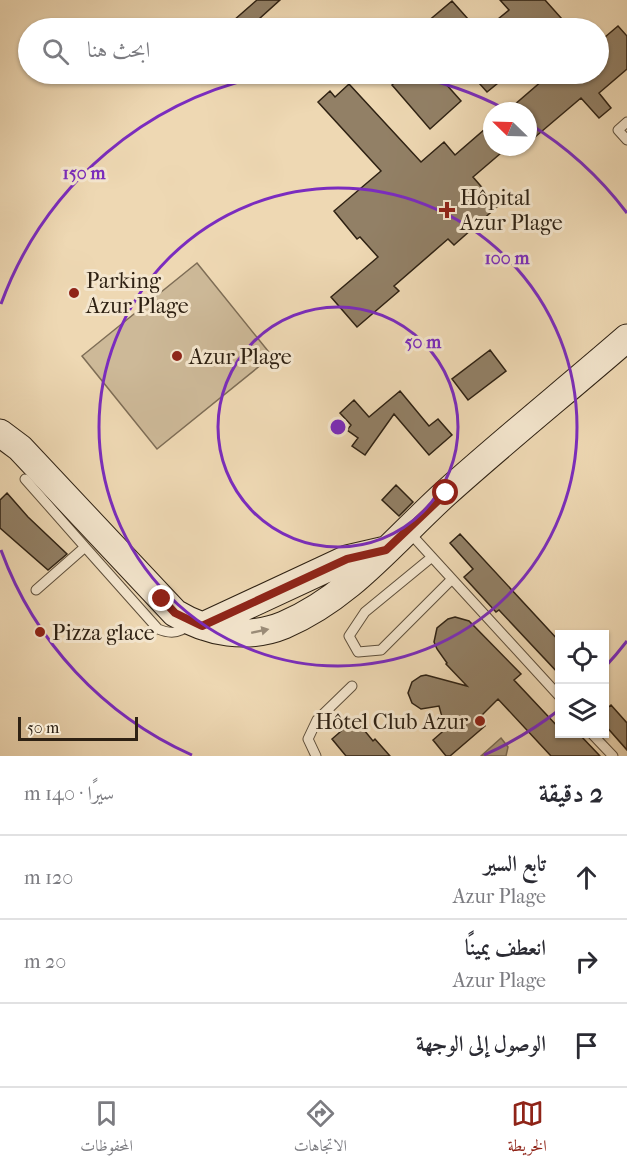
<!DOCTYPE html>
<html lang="ar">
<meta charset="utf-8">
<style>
:root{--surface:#fff;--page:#f2f2f3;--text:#2b2b33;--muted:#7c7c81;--line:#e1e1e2;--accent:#8f2418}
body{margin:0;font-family:"IM FELL French Canon",Amiri,serif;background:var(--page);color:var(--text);direction:rtl}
.controls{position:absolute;right:18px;bottom:18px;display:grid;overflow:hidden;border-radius:0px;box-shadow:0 2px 4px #0004}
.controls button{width:54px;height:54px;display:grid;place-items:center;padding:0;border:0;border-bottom:2px solid var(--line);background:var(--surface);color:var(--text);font:30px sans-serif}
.compass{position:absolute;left:483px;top:102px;width:54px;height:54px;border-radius:50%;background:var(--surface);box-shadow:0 2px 4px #0004;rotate:293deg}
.scale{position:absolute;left:18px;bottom:15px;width:120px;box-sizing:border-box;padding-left:6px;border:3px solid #2e2113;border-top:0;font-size:16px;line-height:21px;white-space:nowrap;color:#2e2113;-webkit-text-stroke:4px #f4e6ce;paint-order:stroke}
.stop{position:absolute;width:18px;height:18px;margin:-14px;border:4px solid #8f2418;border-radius:50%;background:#fff}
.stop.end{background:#8f2418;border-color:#fff;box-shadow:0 2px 6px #0008}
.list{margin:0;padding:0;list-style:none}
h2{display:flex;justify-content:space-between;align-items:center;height:78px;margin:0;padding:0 24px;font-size:26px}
h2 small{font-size:20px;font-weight:400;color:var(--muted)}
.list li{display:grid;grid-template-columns:39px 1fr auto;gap:18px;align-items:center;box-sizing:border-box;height:84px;padding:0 24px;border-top:2px solid var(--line)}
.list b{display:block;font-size:22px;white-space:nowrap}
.list p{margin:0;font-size:20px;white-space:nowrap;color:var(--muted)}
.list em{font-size:20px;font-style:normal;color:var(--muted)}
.icon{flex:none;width:33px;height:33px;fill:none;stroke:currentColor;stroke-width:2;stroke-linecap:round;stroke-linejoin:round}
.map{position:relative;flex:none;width:627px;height:756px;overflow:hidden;direction:ltr}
.search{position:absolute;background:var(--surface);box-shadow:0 2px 4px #0004;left:18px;right:18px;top:18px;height:66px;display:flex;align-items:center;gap:15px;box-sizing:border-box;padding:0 21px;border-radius:33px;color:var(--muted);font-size:22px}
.sheet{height:330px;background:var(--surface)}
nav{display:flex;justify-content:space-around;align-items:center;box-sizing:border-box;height:84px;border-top:2px solid var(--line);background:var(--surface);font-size:16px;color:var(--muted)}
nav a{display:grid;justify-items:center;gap:3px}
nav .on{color:var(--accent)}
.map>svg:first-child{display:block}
.green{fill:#cdb998;stroke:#7e6d56;stroke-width:1.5}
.water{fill:#ad9a7d;stroke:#7a6a53;stroke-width:1.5}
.building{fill:#928066;stroke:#2e2113;stroke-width:1.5}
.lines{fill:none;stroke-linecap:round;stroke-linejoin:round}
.lane-casing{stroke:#5e4f3b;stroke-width:11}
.secondary-casing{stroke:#2e2113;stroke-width:29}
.lane{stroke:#f4e6ce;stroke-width:9}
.secondary{stroke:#f4e6ce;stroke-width:27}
.oneway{fill:#9b8d7a}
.route{stroke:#8f2418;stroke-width:8}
.ring{fill:none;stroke:#7b2cbf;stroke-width:3}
.poi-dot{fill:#8f2418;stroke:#f4e6ce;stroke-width:2}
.labels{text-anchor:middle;stroke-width:6;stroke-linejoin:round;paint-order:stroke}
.poi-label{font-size:22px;fill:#2e2113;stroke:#f4e6ce;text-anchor:start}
.centre{fill:#7b2cbf;stroke:#f4e6ce;stroke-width:3}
.ring-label{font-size:18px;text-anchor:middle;font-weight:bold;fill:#7b2cbf;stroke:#f4e6ce;stroke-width:6;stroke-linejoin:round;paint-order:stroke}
</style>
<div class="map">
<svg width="627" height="756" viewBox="0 0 627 756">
<rect width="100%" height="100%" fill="#eed8b3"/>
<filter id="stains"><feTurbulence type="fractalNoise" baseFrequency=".00333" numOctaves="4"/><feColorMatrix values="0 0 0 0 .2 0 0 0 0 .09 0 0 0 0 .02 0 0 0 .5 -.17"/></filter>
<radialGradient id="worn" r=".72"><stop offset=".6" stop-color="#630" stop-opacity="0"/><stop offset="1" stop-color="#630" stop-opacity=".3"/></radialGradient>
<path class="green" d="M 197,263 L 272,356 L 157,449 L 82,356 Z"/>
<path class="water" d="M 501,738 L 508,747 L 506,756 L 481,756 Z"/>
<path class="building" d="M 257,0 L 280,0 L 249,28 L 225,28 Z
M 500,0 L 545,0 L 570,28 L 487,28 L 509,10 Z
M 452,1 L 476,28 L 420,28 Z
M 618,26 L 627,36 L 627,69 L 599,93 L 611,108 L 599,118 L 581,98 L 528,143 L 528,111 L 507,111 L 550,74 L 598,74 L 598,43 Z
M 392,74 L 437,74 L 461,101 L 430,129 L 392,85 L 397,80 Z
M 471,74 L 509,74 L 487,92 Z
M 349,84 L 421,162 L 444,142 L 455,155 L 492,123 L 492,147 L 508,147 L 473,177 L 498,206 L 454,245 L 448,239 L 394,286 L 399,291 L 357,327 L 331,297 L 378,257 L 360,237 L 357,239 L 334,211 L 381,171 L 318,102 L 330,91 L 335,97 Z
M 490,350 L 506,371 L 468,400 L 452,379 Z
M 400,391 L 429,426 L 438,419 L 452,435 L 429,455 L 394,414 L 365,455 L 352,446 L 358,438 L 347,430 L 351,425 L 340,413 L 354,400 L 369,417 Z
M 396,485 L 413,502 L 399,516 L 382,500 Z
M 7,493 L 28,517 L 67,554 L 48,570 L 0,528 L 0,500 Z
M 460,534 L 560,642 L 560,675 L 499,610 L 496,612 L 464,577 L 473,569 L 450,543 Z
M 455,617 L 469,621 L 521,674 L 514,680 L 560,729 L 560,734 L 579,734 L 600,756 L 551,756 L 498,699 L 479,718 L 485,726 L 450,756 L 446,756 L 433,740 L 449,726 L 442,717 L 439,706 L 421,709 L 412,703 L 408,693 L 412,682 L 421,676 L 426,675 L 467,686 L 446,664 L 447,663 L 437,649 L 434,642 L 437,628 L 448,619 Z
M 611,705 L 627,723 L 627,750 L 604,724 L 604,711 Z
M 355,719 L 373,741 L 375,739 L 390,756 L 346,756 L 332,739 Z"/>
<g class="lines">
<defs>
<path id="lane" d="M 627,122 L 618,130 L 627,140
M 25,479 L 85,547
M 409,532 L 452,579
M 432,557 L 365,612 L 349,636 L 358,652 L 381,650 L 452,579 L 560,697
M 36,590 L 85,547 L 158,629 C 170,634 180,634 189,624
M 592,734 L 613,756
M 316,756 L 308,739 L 317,720 L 352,686"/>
<path id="secondary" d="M 0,433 L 20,448 L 175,613 C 208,633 248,640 284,625 C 350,597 394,540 446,493 C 505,440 567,390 627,338
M 203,626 L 347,559 L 386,550"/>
</defs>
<use href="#lane" class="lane-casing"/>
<use href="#secondary" class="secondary-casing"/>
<use href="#lane" class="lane"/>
<use href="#secondary" class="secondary"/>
</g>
<defs><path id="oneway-solid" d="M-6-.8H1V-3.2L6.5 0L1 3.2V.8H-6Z" transform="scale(1.5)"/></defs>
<use class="oneway" href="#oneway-solid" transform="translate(260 631) rotate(-12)"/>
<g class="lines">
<path class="route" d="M 162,599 L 175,613 L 202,626 L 347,559 L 386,550 L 446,493"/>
</g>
<g class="ring">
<circle cx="338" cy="427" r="120"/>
<circle cx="338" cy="427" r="239"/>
<path d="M627 641A359 359 0 0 1 605 667M559 710A359 359 0 0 1 484 755M192 755A359 359 0 0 1 1 550M1 304A359 359 0 0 1 273 74M403 74A359 359 0 0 1 507 110M528 123A359 359 0 0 1 627 213"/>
</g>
<g class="poi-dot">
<path d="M444 201h6v6h6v6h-6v6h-6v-6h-6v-6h6z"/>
<circle cx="74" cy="293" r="6"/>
<circle cx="177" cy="356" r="6"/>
<circle cx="40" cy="632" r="6"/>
<circle cx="480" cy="721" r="6"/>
</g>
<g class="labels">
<g class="poi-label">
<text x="460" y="205">Hôpital<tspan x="460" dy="25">Azur Plage</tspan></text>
<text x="86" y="288">Parking<tspan x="86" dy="25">Azur Plage</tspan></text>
<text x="189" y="364">Azur Plage</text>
<text x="52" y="640">Pizza glace</text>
<text x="468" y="729" text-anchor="end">Hôtel Club Azur</text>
</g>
</g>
<circle cx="338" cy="427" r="9" class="centre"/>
<g class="ring-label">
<text x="84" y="179">150 m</text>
<text x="507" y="264">100 m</text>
<text x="423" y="348">50 m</text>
</g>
<rect width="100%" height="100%" filter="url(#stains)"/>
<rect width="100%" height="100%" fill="url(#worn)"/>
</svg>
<div class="controls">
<button><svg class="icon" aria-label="locate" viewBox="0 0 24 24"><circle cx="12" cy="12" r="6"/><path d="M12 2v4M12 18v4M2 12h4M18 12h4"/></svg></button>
<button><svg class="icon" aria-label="layers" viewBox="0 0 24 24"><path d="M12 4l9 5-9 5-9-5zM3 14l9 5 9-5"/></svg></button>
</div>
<svg class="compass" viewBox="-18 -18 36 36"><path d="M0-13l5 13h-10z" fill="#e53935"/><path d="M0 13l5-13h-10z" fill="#7c7c81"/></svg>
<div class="scale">50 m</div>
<div class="stop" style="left:446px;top:493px"></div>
<div class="stop end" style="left:162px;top:599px"></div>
<div class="search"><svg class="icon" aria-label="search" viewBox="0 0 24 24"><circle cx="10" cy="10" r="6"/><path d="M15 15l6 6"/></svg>ابحث هنا</div>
</div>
<section class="sheet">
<h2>2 دقيقة<small>سيرًا · 140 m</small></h2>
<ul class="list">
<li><svg class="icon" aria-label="ahead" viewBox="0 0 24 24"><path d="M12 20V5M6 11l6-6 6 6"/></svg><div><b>تابع السير</b><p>Azur Plage</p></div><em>120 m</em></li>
<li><svg class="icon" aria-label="right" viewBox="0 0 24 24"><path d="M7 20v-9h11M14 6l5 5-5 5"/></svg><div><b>انعطف يمينًا</b><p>Azur Plage</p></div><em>20 m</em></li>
<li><svg class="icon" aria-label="arrive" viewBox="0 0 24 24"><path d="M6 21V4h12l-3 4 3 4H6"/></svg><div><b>الوصول إلى الوجهة</b></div></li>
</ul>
</section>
<nav>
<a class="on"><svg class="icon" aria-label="map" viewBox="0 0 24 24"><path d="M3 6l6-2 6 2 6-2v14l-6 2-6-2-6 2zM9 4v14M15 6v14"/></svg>الخريطة</a>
<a><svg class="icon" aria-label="directions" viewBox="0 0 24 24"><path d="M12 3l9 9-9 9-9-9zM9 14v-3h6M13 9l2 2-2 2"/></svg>الاتجاهات</a>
<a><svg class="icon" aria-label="saved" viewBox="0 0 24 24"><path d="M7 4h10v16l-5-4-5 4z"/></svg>المحفوظات</a>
</nav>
